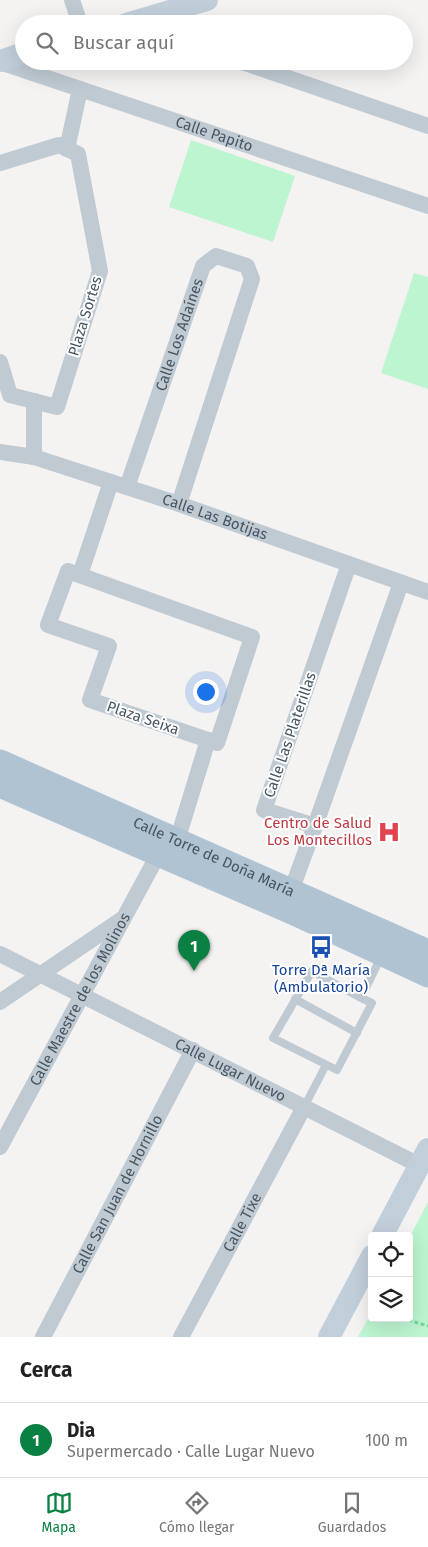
<!DOCTYPE html>
<html lang="es">
<meta charset="utf-8">
<style>
:root{--surface:#fff;--page:#f6f6f6;--text:#222;--muted:#767676;--line:#e0e0e0;--accent:#0b8043}
body{margin:0;font-family:"Fira Sans",sans-serif;background:var(--page);color:var(--text)}
.controls{position:absolute;right:15px;bottom:15px;display:grid;overflow:hidden;border-radius:5px;box-shadow:0 5px 20px #0002}
.controls button{width:45px;height:45px;display:grid;place-items:center;padding:0;border:0;border-bottom:1px solid var(--line);background:var(--surface);color:var(--text);font:25px sans-serif}
.you{position:absolute;left:205px;top:691px;width:18px;height:18px;margin:-12px;border:4px solid #fff;border-radius:50%;background:#1a73e8;box-shadow:0 0 0 8px #1a73e833}
.badge{display:grid;place-items:center;width:32px;height:32px;border-radius:50%;background:var(--accent);color:#fff;font-size:16px;font-weight:700}
.pin{position:absolute;translate:-50% -41px;filter:drop-shadow(0 1px 2px #0008)}
.pin::after{content:'';position:absolute;top:26px;width:18px;height:15px;background:inherit;clip-path:polygon(0 0,100% 0,50% 100%)}
.list{margin:0;padding:0;list-style:none}
h2{display:flex;justify-content:space-between;align-items:center;height:65px;margin:0;padding:0 20px;font-size:21px}
h2 small{font-size:16px;font-weight:400;color:var(--muted)}
.list li{display:grid;grid-template-columns:32px 1fr auto;gap:15px;align-items:center;box-sizing:border-box;height:75px;padding:0 20px;border-top:1px solid var(--line)}
.list b{display:block;font-size:19px;white-space:nowrap}
.list p{margin:0;font-size:16px;white-space:nowrap;color:var(--muted)}
.list em{font-size:16px;font-style:normal;color:var(--muted)}
.icon{flex:none;width:28px;height:28px;fill:none;stroke:currentColor;stroke-width:2;stroke-linecap:round;stroke-linejoin:round}
.map{position:relative;flex:none;width:428px;height:1337px;overflow:hidden}
.search{position:absolute;background:var(--surface);box-shadow:0 5px 20px #0002;left:15px;right:15px;top:15px;height:55px;display:flex;align-items:center;gap:12px;box-sizing:border-box;padding:0 18px;border-radius:28px;color:var(--muted);font-size:19px}
.sheet{height:140px;background:var(--surface)}
nav{display:flex;justify-content:space-around;align-items:center;box-sizing:border-box;height:70px;border-top:1px solid var(--line);background:var(--surface);font-size:14px;color:var(--muted)}
nav a{display:grid;justify-items:center;gap:2px}
nav .on{color:var(--accent)}
.map>svg:first-child{display:block}
.green{fill:#bdf5d0}
.lines{fill:none;stroke-linecap:round;stroke-linejoin:round}
.path{stroke:#71d8a0;stroke-width:3;stroke-dasharray:4 2.5;stroke-linecap:butt}
.lane{stroke:#bfcad3;stroke-width:8}
.street{stroke:#bfcad3;stroke-width:16}
.secondary{stroke:#c1cfdb;stroke-width:22}
.primary{stroke:#afc3d3;stroke-width:25}
.labels{text-anchor:middle;stroke-width:4;stroke-linejoin:round;paint-order:stroke}
.street-label{font-size:15px;fill:#475762;stroke:#fff}
.health-label{font-size:15px;fill:#be3a42;stroke:#fff;text-anchor:end}
.transit-label{font-size:15px;fill:#164399;stroke:#fff}
</style>
<div class="map">
<svg width="428" height="1337" viewBox="0 0 428 1337">
<rect width="100%" height="100%" fill="#f5f2f2"/>
<path class="green" d="M 191,140 L 295,176 L 273,242 L 169,207 Z
M 414,273 L 428,277 L 428,389 L 381,373 Z
M 428,1202 L 428,1337 L 358,1337 L 372,1311 L 372,1318 L 409,1318 L 409,1238 Z"/>
<g class="lines">
<path class="path" d="M 402,1318 L 428,1326"/>
<path class="lane" d="M 361,998 L 312,971 L 273,1038 L 337,1070 L 372,1003 L 361,998 L 381,957
M 295,999 L 357,1033
M 304,1107 L 326,1065"/>
<g class="street">
<path d="M 72,0 L 80,24"/>
<path d="M 239,61 L 428,126"/>
<path id="s1" d="M 0,62 L 428,206"/>
<path d="M 67,149 L 80,89"/>
<path d="M 0,163 L 59,145 L 78,154 L 100,271 L 57,407 L 10,395 L 0,362"/>
<path id="s2" d="M 0,452 L 34,457 L 179,504 L 428,592"/>
<path d="M 34,457 L 34,401"/>
<path id="s3" d="M 127,487 L 203,266 L 216,256 L 247,266 L 252,279 L 179,504"/>
<path d="M 349,564 L 264,810 L 315,826 L 401,583"/>
<path d="M 68,571 L 252,637 L 217,743 L 90,700 L 109,646 L 48,625 Z"/>
<path d="M 80,575 L 111,482"/>
<path d="M 177,841 L 208,740"/>
<path d="M 291,891 L 315,826"/>
<path id="s4" d="M 0,954 L 419,1165"/>
<path d="M 0,1002 L 122,919"/>
<path id="s5" d="M 0,1147 L 159,853"/>
<path id="s6" d="M 43,1337 L 193,1050"/>
<path id="s7" d="M 181,1337 L 304,1107"/>
</g>
<path class="secondary" d="M 126,24 L 207,0
M 0,61 L 24,53
M 382,1236 L 428,1149
M 329,1337 L 372,1256"/>
<g class="primary">
<path id="s8" d="M 0,762 L 428,952"/>
<path d="M 0,785 L 292,912 L 428,975"/>
</g>
</g>
<defs>
<symbol id="hospital-bare" viewBox="-9 -9 18 18"><path d="M-5-5h3v3.5h4V-5h3V5h-3V1.5h-4V5h-3Z" fill="#e0444e" stroke="#fff" stroke-width="2.5" paint-order="stroke"/></symbol>
<symbol id="bus-bare" viewBox="-9 -9 18 18"><path d="M-5-6H5V4H4V6H2V4H-2V6H-4V4H-5ZM-3.5-4V0h7V-4ZM-3.5 1.2v1.5H-2V1.2ZM2 1.2v1.5H3.5V1.2Z" fill="#1a4fb4" stroke="#fff" stroke-width="2.5" paint-order="stroke"/></symbol>
</defs>
<g fill-rule="evenodd">
<use href="#hospital-bare" x="373" y="816" width="32" height="32"/>
<use href="#bus-bare" x="305" y="931" width="32" height="32"/>
</g>
<g class="labels">
<g class="street-label">
<text dy="5" stroke="none"><textPath href="#s1" startOffset="226">Calle Papito</textPath></text>
<text transform="translate(85 316) rotate(-73)" y="5">Plaza Sortes</text>
<text dy="5" stroke="none"><textPath href="#s3" startOffset="161">Calle Los Adaínes</textPath></text>
<text dy="5" stroke="none"><textPath href="#s2" startOffset="225">Calle Las Botijas</textPath></text>
<text transform="translate(143 718) rotate(19)" y="5">Plaza Seixa</text>
<text transform="translate(290 735) rotate(-71)" y="5">Calle Las Platerillas</text>
<text dy="5" stroke="none"><textPath href="#s8" startOffset="234">Calle Torre de Doña María</textPath></text>
<text dy="5" stroke="none"><textPath href="#s5" startOffset="168">Calle Maestre de los Molinos</textPath></text>
<text dy="5" stroke="none"><textPath href="#s4" startOffset="258">Calle Lugar Nuevo</textPath></text>
<text dy="5" stroke="none"><textPath href="#s6" startOffset="161">Calle San Juan de Hornillo</textPath></text>
<text dy="5" stroke="none"><textPath href="#s7" startOffset="130">Calle Tixe</textPath></text>
</g>
<g class="health-label">
<text x="372" y="828">Centro de Salud<tspan x="372" dy="17">Los Montecillos</tspan></text>
</g>
<g class="transit-label">
<text x="321" y="975">Torre Dª María<tspan x="321" dy="17">(Ambulatorio)</tspan></text>
</g>
</g>
</svg>
<div class="controls">
<button><svg class="icon" aria-label="locate" viewBox="0 0 24 24"><circle cx="12" cy="12" r="6"/><path d="M12 2v4M12 18v4M2 12h4M18 12h4"/></svg></button>
<button><svg class="icon" aria-label="layers" viewBox="0 0 24 24"><path d="M12 4l9 5-9 5-9-5zM3 14l9 5 9-5"/></svg></button>
</div>
<div class="you"></div>
<div class="pin badge" style="left:194px;top:971px">1</div>
<div class="search"><svg class="icon" aria-label="search" viewBox="0 0 24 24"><circle cx="10" cy="10" r="6"/><path d="M15 15l6 6"/></svg>Buscar aquí</div>
</div>
<section class="sheet">
<h2>Cerca<small></small></h2>
<ul class="list">
<li><span class="badge">1</span><div><b>Dia</b><p>Supermercado · Calle Lugar Nuevo</p></div><em>100 m</em></li>
</ul>
</section>
<nav>
<a class="on"><svg class="icon" aria-label="map" viewBox="0 0 24 24"><path d="M3 6l6-2 6 2 6-2v14l-6 2-6-2-6 2zM9 4v14M15 6v14"/></svg>Mapa</a>
<a><svg class="icon" aria-label="directions" viewBox="0 0 24 24"><path d="M12 3l9 9-9 9-9-9zM9 14v-3h6M13 9l2 2-2 2"/></svg>Cómo llegar</a>
<a><svg class="icon" aria-label="saved" viewBox="0 0 24 24"><path d="M7 4h10v16l-5-4-5 4z"/></svg>Guardados</a>
</nav>
